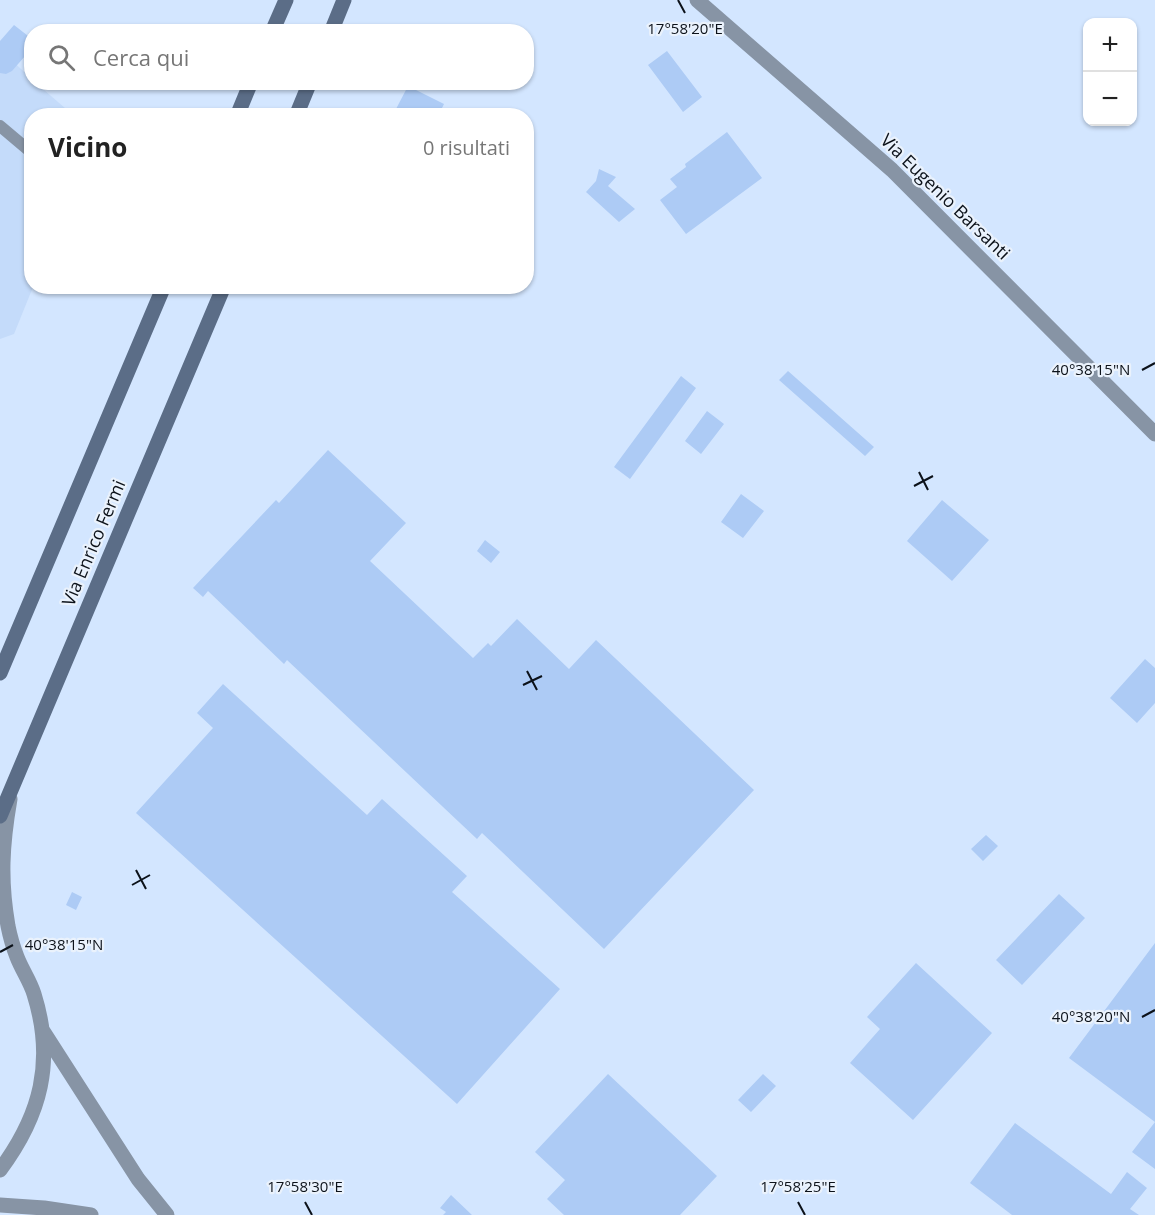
<!DOCTYPE html>
<html lang="it">
<meta charset="utf-8">
<style>
:root{--surface:#fff;--page:#f2f2f2;--text:#222;--muted:#767676;--line:#e0e0e0}
body{margin:0;font-family:"Open Sans",sans-serif;background:var(--page);color:var(--text)}
.controls{position:absolute;right:18px;top:18px;display:grid;overflow:hidden;border-radius:12px;box-shadow:0 2px 4px #0004}
.controls button{width:54px;height:54px;display:grid;place-items:center;padding:0;border:0;border-bottom:2px solid var(--line);background:var(--surface);color:var(--text);font:30px sans-serif}
.list{margin:0;padding:0;list-style:none}
h2{display:flex;justify-content:space-between;align-items:center;height:78px;margin:0;padding:0 24px;font-size:26px}
h2 small{font-size:20px;font-weight:400;color:var(--muted)}
.icon{flex:none;width:33px;height:33px;fill:none;stroke:currentColor;stroke-width:2;stroke-linecap:round;stroke-linejoin:round}
.map{position:relative;flex:none;width:1155px;height:1215px;overflow:hidden}
.search{position:absolute;background:var(--surface);box-shadow:0 2px 4px #0004;left:24px;top:24px;width:510px;height:66px;display:flex;align-items:center;gap:15px;box-sizing:border-box;padding:0 21px;border-radius:24px;color:var(--muted);font-size:22px}
.panel{position:absolute;background:var(--surface);box-shadow:0 2px 4px #0004;left:24px;top:108px;width:510px;height:186px;border-radius:24px}
.map>svg:first-child{display:block}
.built{fill:#c4dbfa}
.building{fill:#adcbf5}
.lines{fill:none;stroke-linecap:round;stroke-linejoin:round}
.lane{stroke:#8794a5;stroke-width:12}
.street{stroke:#8794a5;stroke-width:15}
.secondary{stroke:#5b6d87;stroke-width:15}
.ticks{fill:none;stroke:#0c121a;stroke-width:2}
.labels{text-anchor:middle;stroke-width:4.5;stroke-linejoin:round;paint-order:stroke}
.street-label{font-size:18px;fill:#0c121a;stroke:#eaf2fc}
.ticks-label{font-size:15px;text-anchor:middle;fill:#0c121a;stroke:#eaf2fc;stroke-width:4.5;stroke-linejoin:round;paint-order:stroke}
</style>
<div class="map">
<svg width="1155" height="1215" viewBox="0 0 1155 1215">
<rect width="100%" height="100%" fill="#d3e6ff"/>
<path class="built" d="M 0,50 L 31,78 L 32,82 L 36,83 L 73,115 L 32,116 L 32,286 L 33,287 L 14,334 L 0,339 Z"/>
<path class="building" d="M 14,25 L 32,39 L 32,48 L 12,71 L 6,74 L 0,73 L 0,41 Z
M 667,51 L 702,97 L 683,112 L 648,65 Z
M 408,86 L 444,104 L 438,116 L 408,116 L 396,109 Z
M 727,132 L 762,178 L 686,234 L 660,200 L 677,187 L 670,179 L 686,167 L 685,164 Z
M 599,169 L 616,177 L 608,186 L 635,209 L 619,222 L 586,192 L 596,181 Z
M 788,371 L 874,447 L 865,456 L 779,380 Z
M 681,376 L 696,388 L 630,479 L 614,467 Z
M 707,411 L 724,424 L 701,454 L 685,441 Z
M 328,450 L 406,523 L 370,561 L 473,658 L 488,643 L 491,646 L 517,619 L 569,669 L 596,640 L 754,790 L 604,949 L 482,833 L 477,839 L 287,660 L 284,664 L 208,591 L 203,597 L 193,588 L 276,500 L 279,503 Z
M 741,494 L 764,511 L 743,538 L 721,522 Z
M 942,500 L 989,540 L 952,581 L 907,541 Z
M 485,540 L 500,552 L 491,563 L 477,551 Z
M 1145,659 L 1155,668 L 1155,703 L 1137,723 L 1110,698 Z
M 223,684 L 367,815 L 382,799 L 467,876 L 452,892 L 560,989 L 457,1104 L 136,813 L 213,728 L 197,713 Z
M 986,835 L 998,846 L 983,861 L 971,849 Z
M 72,892 L 82,897 L 76,910 L 66,905 Z
M 1059,894 L 1085,918 L 1022,985 L 996,960 Z
M 1155,943 L 1155,1169 L 1132,1152 L 1155,1122 L 1069,1058 Z
M 916,963 L 992,1033 L 913,1120 L 850,1063 L 880,1029 L 867,1017 Z
M 608,1074 L 717,1176 L 680,1215 L 564,1215 L 547,1199 L 565,1180 L 535,1152 Z
M 763,1074 L 776,1086 L 751,1112 L 738,1100 Z
M 1015,1123 L 1111,1194 L 1127,1172 L 1147,1188 L 1130,1209 L 1139,1215 L 1012,1215 L 970,1183 Z
M 451,1195 L 472,1215 L 443,1215 L 446,1212 L 440,1208 Z"/>
<g class="lines">
<path class="lane" d="M 0,126 L 32,153"/>
<path class="street" d="M 697,0 L 892,170 L 1155,434
M 43,1031 L 138,1179 L 167,1215
M 0,1170 C 41,1115 55,1061 34,994 C 30,981 22,970 17,957 C 13,947 10,936 8,926 C 0,880 2,845 10,799
M 0,1205 L 44,1208 L 91,1215"/>
<path class="secondary" d="M 272,32 L 286,0
M 331,32 L 344,0
M 237,116 L 251,82
M 296,116 L 310,82
M 0,673 L 164,286
M 0,816 L 224,286"/>
</g>
<path class="ticks" d="M 678,0 L 685,13M 1142,370 L 1155,363M 919,472 L 928,490M 914,486 L 933,476M 527,671 L 537,690M 523,685 L 542,676M 136,870 L 146,889M 132,885 L 150,875M 0,952 L 13,945M 1142,1017 L 1155,1010M 305,1202 L 312,1215M 798,1202 L 805,1215"/>
<g class="labels">
<g class="street-label">
<text transform="translate(945 197) rotate(44)" y="6">Via Eugenio Barsanti</text>
<text transform="translate(94 543) rotate(-67)" y="6">Via Enrico Fermi</text>
</g>
</g>
<g class="ticks-label">
<text x="685" y="34">17°58'20"E</text>
<text x="1091" y="375">40°38'15"N</text>
<text x="64" y="950">40°38'15"N</text>
<text x="1091" y="1022">40°38'20"N</text>
<text x="305" y="1192">17°58'30"E</text>
<text x="798" y="1192">17°58'25"E</text>
</g>
</svg>
<div class="controls">
<button>+</button>
<button>−</button>
</div>
<div class="search"><svg class="icon" aria-label="search" viewBox="0 0 24 24"><circle cx="10" cy="10" r="6"/><path d="M15 15l6 6"/></svg>Cerca qui</div>
<section class="panel">
<h2>Vicino<small>0 risultati</small></h2>
<ul class="list">
</ul>
</section>
</div>
